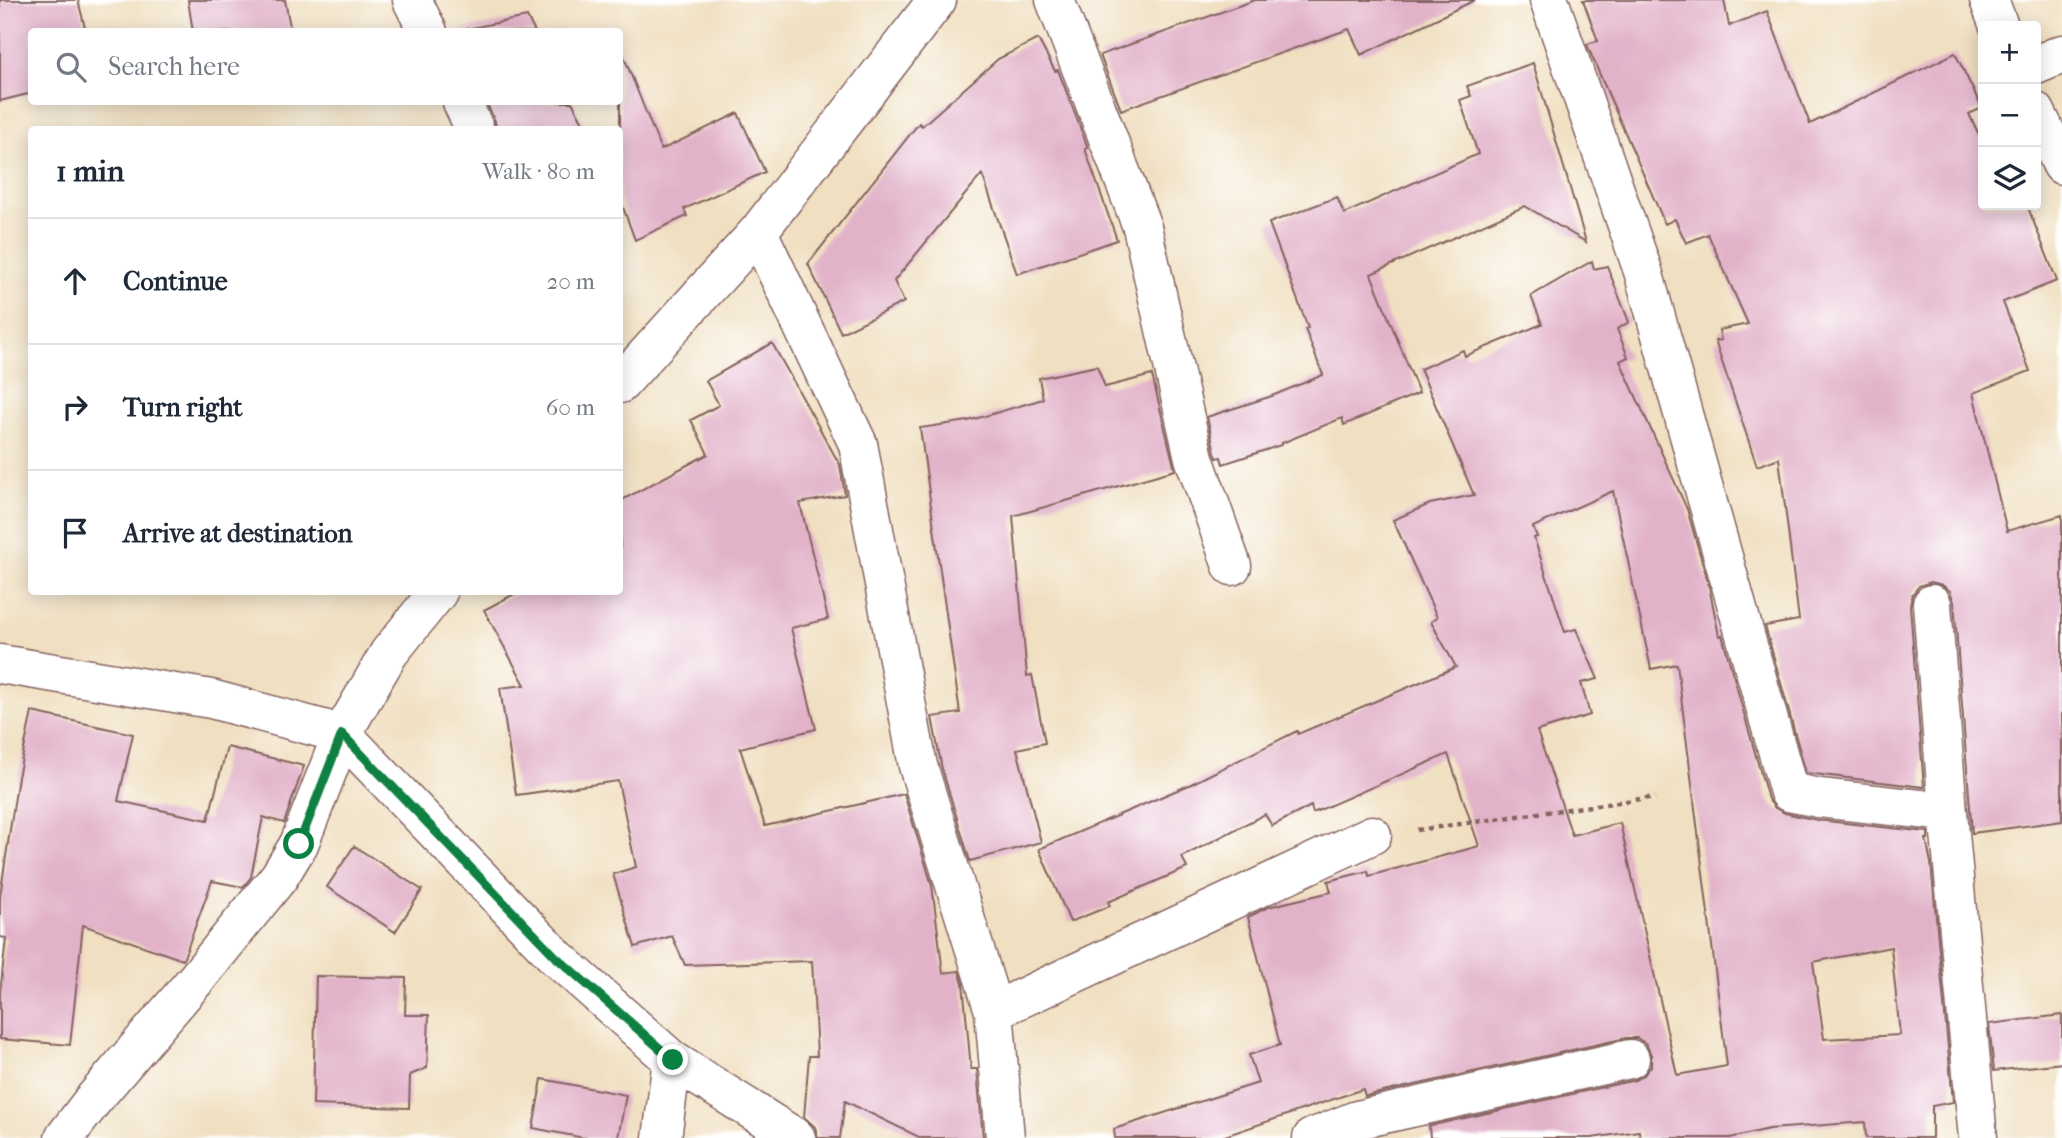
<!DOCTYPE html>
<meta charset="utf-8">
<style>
:root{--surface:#fff;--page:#f6f6f7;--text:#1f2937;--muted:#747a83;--line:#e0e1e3}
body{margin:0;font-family:"IM FELL French Canon",serif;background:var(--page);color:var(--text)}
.controls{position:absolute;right:21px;top:21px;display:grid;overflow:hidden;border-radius:7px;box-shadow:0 4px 18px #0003}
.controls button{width:63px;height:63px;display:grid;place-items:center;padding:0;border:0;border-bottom:2px solid var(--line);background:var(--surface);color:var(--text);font:35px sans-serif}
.stop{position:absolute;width:21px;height:21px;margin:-16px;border:5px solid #0b8043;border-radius:50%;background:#fff}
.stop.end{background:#0b8043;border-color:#fff;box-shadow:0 2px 7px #0008}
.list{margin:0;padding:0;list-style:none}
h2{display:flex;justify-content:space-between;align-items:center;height:91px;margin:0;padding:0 28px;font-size:30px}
h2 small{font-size:23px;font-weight:400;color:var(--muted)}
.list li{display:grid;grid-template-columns:46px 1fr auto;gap:21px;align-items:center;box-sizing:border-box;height:126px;padding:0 28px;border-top:2px solid var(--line)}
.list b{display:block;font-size:26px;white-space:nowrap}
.list em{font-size:23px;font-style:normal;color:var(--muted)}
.icon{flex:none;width:38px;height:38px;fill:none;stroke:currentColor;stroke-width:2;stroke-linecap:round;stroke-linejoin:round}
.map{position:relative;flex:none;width:2062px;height:1138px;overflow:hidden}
.search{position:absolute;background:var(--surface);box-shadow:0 4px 18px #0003;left:28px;top:28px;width:595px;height:77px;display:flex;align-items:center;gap:18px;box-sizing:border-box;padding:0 24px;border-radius:7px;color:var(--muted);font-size:26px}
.panel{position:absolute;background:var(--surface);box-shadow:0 4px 18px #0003;left:28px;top:126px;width:595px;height:469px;border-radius:7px}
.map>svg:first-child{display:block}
.building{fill:#e2b2c9;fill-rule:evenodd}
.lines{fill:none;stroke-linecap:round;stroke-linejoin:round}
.street-casing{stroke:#84625f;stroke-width:41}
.path{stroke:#84625f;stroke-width:4.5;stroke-dasharray:5 5;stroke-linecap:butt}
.street{stroke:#fff;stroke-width:38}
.route{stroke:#0b8043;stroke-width:9}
</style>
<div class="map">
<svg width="2062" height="1138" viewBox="0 0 2062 1138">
<rect width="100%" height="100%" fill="#fff"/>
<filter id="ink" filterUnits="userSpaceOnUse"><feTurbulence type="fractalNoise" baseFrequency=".0143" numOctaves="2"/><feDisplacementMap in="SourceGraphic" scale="14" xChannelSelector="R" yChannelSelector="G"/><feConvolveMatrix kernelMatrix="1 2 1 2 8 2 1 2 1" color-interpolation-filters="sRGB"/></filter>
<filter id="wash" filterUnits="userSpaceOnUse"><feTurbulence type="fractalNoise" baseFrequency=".00686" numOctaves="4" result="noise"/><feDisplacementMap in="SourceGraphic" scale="28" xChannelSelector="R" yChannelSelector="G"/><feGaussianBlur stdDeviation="1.57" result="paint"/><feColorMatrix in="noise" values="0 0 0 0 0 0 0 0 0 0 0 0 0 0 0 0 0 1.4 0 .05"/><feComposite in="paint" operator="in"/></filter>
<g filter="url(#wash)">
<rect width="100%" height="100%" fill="#f0dfc0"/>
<g id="blocks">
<path class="building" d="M 0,0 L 78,0 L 86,32 L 32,32 L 32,93 L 0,101 Z
M 188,0 L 285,0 L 291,32 L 193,32 Z
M 1255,0 L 1475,0 L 1361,55 L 1349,29 L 1121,110 L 1100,55 Z
M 1583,0 L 1724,0 L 1729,26 L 1767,11 L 1810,124 L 1955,53 L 1982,108 L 1969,114 L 1983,143 L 1983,205 L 2027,205 L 2057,281 L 2003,302 L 2030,371 L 1973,393 L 2007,531 L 2062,515 L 2062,821 L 1972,833 L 1954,602 L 1950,591 L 1942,585 L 1931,582 L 1919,586 L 1912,595 L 1910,606 L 1924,787 L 1806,773 L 1765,626 L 1799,620 L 1779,458 L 1757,466 L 1715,341 L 1721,340 L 1719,330 L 1748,324 L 1708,234 L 1686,243 L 1675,219 L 1665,224 L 1593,59 L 1587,44 L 1598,41 Z
M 527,17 L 535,32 L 451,32 Z
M 1038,39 L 1055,71 L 1058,70 L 1088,148 L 1085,149 L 1117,240 L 1017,274 L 982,174 L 894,281 L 904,302 L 841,333 L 808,264 L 919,123 L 922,126 L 998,59 Z
M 620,52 L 622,52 L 661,150 L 738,113 L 765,172 L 684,209 L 687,216 L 635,240 L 620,199 Z
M 1533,63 L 1586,242 L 1525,206 L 1371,274 L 1419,393 L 1344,425 L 1342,418 L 1282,443 L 1281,445 L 1223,464 L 1221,457 L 1217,458 L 1215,452 L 1207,417 L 1272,396 L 1323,375 L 1305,329 L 1308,328 L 1269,223 L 1337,197 L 1344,214 L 1478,154 L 1460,100 L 1471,96 L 1467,86 Z
M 486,102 L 572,102 L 587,130 L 496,130 L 495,121 Z
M 1592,261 L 1594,269 L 1607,266 L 1629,322 L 1617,329 L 1628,357 L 1620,361 L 1687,509 L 1709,586 L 1719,636 L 1722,635 L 1768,799 L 1775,808 L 1785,813 L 1817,820 L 1928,832 L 1928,839 L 1926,839 L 1931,863 L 1953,1102 L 1932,1106 L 1932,1138 L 1866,1138 L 1865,1122 L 1769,1129 L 1730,1138 L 1640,1138 L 1639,1131 L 1592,1138 L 1430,1138 L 1429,1126 L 1635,1080 L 1644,1075 L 1651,1066 L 1651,1055 L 1646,1044 L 1637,1038 L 1626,1038 L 1365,1096 L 1363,1089 L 1219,1138 L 1115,1138 L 1114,1129 L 1258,1083 L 1249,1055 L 1280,1045 L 1248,917 L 1268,907 L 1331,892 L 1328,881 L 1368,871 L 1369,876 L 1479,846 L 1448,754 L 1313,813 L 1311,806 L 1272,826 L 1265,814 L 1182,857 L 1187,868 L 1108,902 L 1110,906 L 1070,922 L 1039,849 L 1189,785 L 1297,731 L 1298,734 L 1456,667 L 1431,622 L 1437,617 L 1393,520 L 1430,504 L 1474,495 L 1420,369 L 1463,350 L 1465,356 L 1542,324 L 1531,296 ZM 1613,491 L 1651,669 L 1677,664 L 1727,1066 L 1677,1075 L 1620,823 L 1572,835 L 1537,731 L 1590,715 L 1581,683 L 1598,679 L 1576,629 L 1565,632 L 1534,538 L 1537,537 L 1533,527 ZM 1891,947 L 1900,1035 L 1824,1039 L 1813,962 Z
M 772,343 L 840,465 L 845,495 L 800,503 L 828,619 L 791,628 L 816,729 L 740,748 L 765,826 L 904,794 L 932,885 L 943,973 L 959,971 L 963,983 L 971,1069 L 977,1069 L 983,1138 L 921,1138 L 845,1101 L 840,1138 L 818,1138 L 815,1127 L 804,1117 L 809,1056 L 817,1056 L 812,961 L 685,965 L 672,936 L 635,947 L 613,874 L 636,867 L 618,781 L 516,795 L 500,688 L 525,685 L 484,610 L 518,592 L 620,592 L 620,501 L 708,454 L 691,420 L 719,405 L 706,381 Z
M 1097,366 L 1105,387 L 1152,375 L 1175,470 L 1013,516 L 1027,676 L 1032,675 L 1045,743 L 1017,749 L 1041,842 L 970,861 L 942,769 L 932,717 L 960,713 L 920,428 L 968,421 L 1043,399 L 1039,378 Z
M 32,712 L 133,734 L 118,801 L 208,820 L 227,747 L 304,766 L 284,823 L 263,817 L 251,877 L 243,887 L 212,881 L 183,960 L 83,925 L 70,1045 L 0,1039 L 0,993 L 6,938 L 0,937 L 0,896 L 18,777 Z
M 354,846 L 422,890 L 395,932 L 327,887 Z
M 316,976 L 406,978 L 405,1015 L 429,1015 L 427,1068 L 410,1075 L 409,1108 L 313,1105 Z
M 2062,1015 L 2062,1063 L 1994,1071 L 1989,1024 Z
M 542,1079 L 626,1095 L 618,1138 L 584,1138 L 533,1128 Z"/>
</g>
</g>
<g filter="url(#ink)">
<use href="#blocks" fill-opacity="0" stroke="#84625f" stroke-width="2"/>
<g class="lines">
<defs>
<path id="street" d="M 412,0 L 428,32
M 1055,0 L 1142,227 L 1194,458 L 1232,566
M 1549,0 L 1643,271 L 1789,792 L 1819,798 L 1948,812
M 1989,0 L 1999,26
M 2036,65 L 2062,54
M 462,102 L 475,130
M 2036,112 L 2062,165
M 758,232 L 858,444 L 918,766 L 994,1011 L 1005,1138
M 620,384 L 758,232 L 937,0
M 1932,604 L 1948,812 L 1978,1138
M 0,664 L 211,699 L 342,734 L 557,958 L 672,1060 L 796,1138
M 994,1011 L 1372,835
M 64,1138 L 93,1100 L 198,977 L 279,877 L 299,844 L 342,734 L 389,653 L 438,592
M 662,1138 L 672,1060
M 1312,1138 L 1357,1120 L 1630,1059"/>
</defs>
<use href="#street" class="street-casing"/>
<path class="path" d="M 1417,830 L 1655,797"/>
<use href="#street" class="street"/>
</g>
</g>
<g class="lines" filter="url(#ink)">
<path class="route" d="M 299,844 L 342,734 L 557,958 L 673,1060"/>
</g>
</svg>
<div class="controls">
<button>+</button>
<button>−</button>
<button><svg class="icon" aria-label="layers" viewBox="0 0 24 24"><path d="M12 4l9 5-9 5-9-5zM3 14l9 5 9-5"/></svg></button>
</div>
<div class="stop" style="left:299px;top:844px"></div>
<div class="stop end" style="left:673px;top:1060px"></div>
<div class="search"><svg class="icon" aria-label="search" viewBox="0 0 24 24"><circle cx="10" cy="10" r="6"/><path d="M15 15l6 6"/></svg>Search here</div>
<section class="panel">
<h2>1 min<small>Walk · 80 m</small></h2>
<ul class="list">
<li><svg class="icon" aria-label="ahead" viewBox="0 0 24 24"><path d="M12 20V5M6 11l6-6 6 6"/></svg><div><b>Continue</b></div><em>20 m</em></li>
<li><svg class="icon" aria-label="right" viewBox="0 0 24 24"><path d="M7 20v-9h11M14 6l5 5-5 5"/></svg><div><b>Turn right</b></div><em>60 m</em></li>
<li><svg class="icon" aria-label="arrive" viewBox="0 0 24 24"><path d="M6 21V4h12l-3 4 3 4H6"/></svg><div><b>Arrive at destination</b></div></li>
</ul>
</section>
</div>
